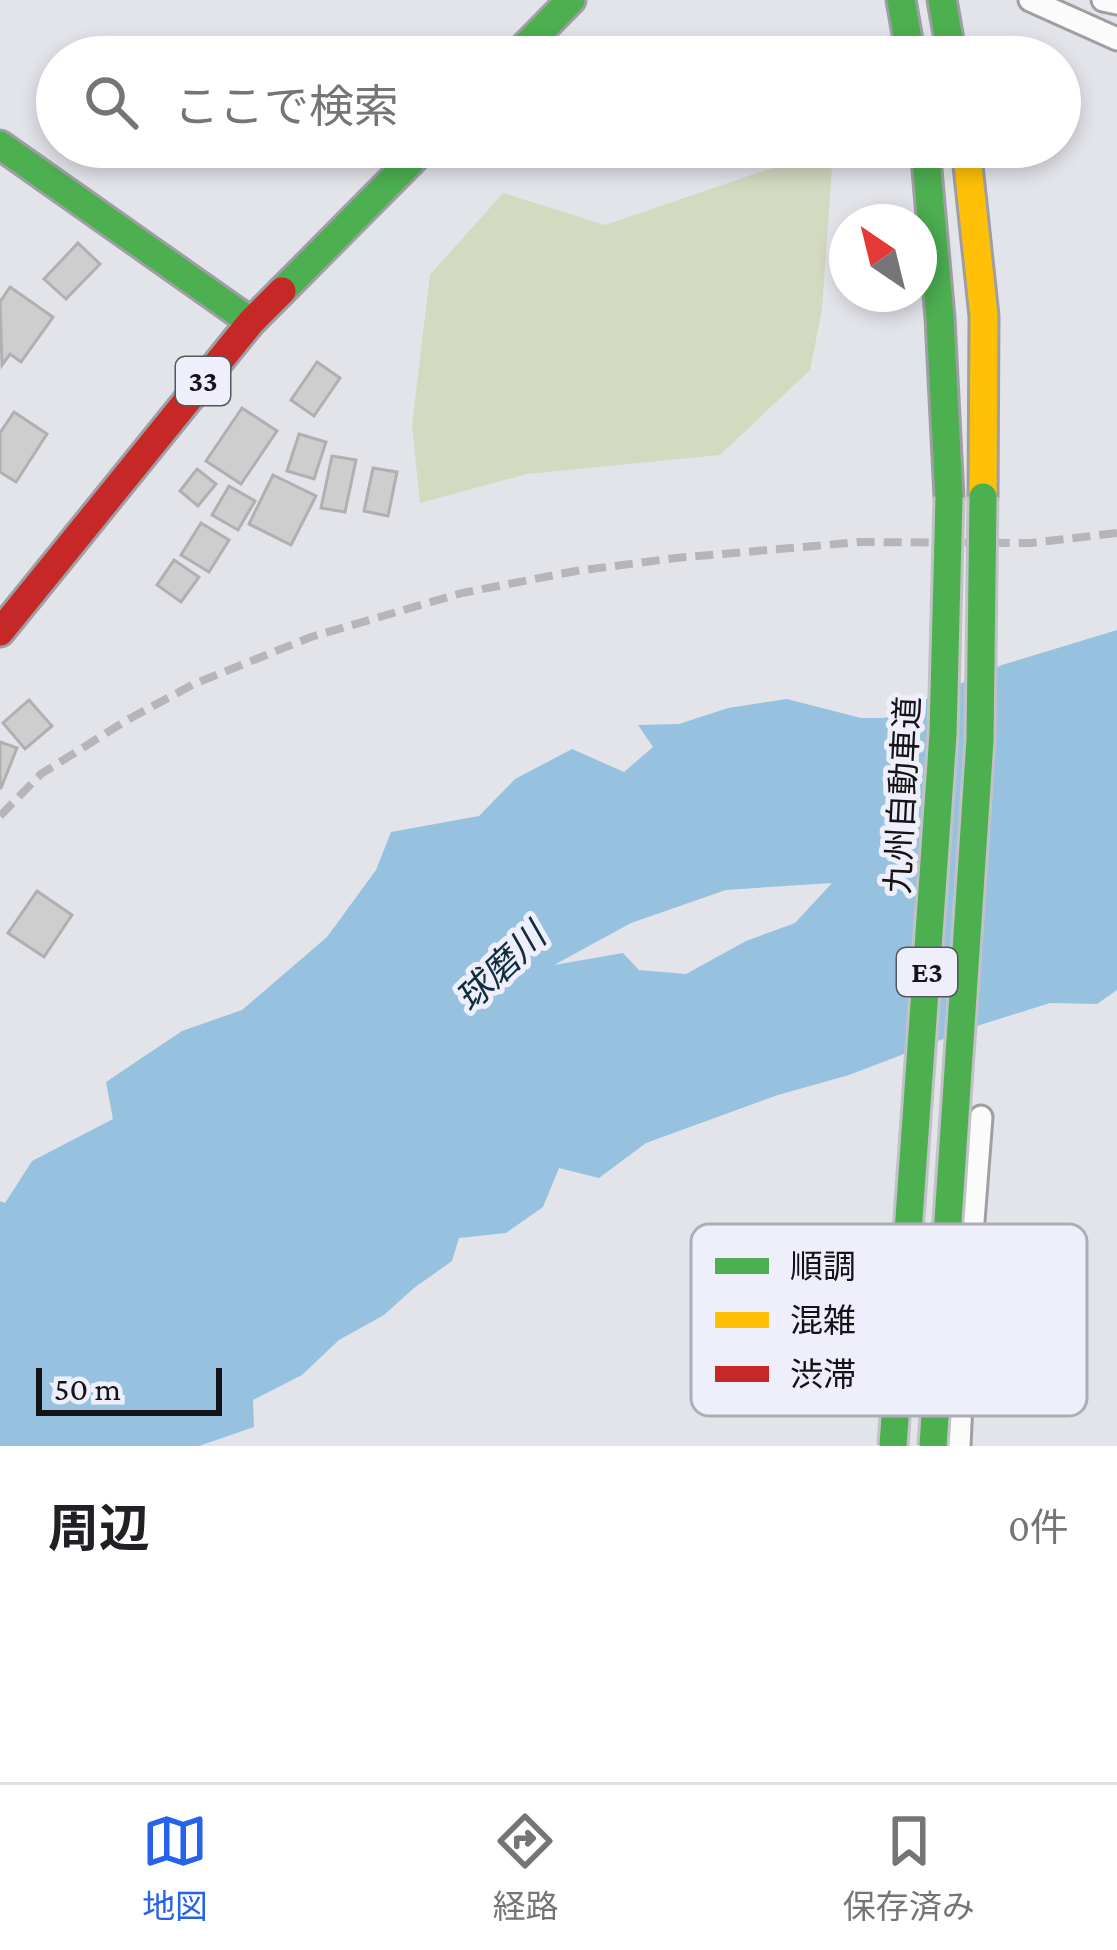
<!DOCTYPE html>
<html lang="ja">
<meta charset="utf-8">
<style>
:root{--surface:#fff;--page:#f6f6f6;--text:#202124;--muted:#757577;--line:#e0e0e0;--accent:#2563eb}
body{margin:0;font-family:"Crimson Pro","Noto Sans JP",serif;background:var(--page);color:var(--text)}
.compass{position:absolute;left:829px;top:204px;width:108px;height:108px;border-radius:50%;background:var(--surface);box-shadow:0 6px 18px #0003;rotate:325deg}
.scale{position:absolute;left:36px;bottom:30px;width:186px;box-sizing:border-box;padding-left:12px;border:6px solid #141418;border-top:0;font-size:33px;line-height:42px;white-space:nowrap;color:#141418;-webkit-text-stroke:9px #eeeffb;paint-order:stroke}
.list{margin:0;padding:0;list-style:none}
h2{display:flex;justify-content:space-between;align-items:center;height:156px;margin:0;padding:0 48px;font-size:51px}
h2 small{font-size:39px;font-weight:400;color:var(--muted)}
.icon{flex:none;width:66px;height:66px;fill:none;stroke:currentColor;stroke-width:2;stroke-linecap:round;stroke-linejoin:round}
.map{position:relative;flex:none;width:1117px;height:1446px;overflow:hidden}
.search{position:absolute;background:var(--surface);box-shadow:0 6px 18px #0003;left:36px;right:36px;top:36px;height:132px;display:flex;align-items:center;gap:30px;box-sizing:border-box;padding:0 42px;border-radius:66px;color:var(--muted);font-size:45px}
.sheet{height:336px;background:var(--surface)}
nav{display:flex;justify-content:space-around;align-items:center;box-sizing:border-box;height:168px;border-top:3px solid var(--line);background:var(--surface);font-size:33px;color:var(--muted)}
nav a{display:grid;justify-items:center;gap:6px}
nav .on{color:var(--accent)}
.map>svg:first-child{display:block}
.green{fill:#d3dac0}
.water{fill:#96c2e0;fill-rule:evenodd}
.building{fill:#cfcecf;stroke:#b0afb1;stroke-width:3}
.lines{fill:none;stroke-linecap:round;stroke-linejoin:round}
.street-casing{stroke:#9e9fa3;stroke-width:27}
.fast-casing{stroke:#9e9fa3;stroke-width:33}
.slow-casing{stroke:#9e9fa3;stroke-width:33}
.jam-casing{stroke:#9e9fa3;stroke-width:33}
.street{stroke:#fbfbfc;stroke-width:21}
.fast{stroke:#4caf50;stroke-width:27}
.slow{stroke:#ffc107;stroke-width:27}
.jam{stroke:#c62828;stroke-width:27}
.rail{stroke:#b6b6b8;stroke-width:8;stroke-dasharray:18 9;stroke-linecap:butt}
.fast-bridge-casing{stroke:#c1c2c5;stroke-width:33;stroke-linecap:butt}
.fast-bridge{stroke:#4caf50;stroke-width:27}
.labels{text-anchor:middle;stroke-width:10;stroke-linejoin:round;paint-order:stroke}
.shield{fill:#eeeffb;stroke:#55565c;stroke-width:3}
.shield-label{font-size:30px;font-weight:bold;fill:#141418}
.street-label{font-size:33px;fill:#141418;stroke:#eeeffb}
.water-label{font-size:36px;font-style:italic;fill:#102d3e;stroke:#eeeffb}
.key{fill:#eeeffb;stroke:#adadb7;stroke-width:3}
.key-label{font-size:33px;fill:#141418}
</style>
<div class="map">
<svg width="1117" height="1446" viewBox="0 0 1117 1446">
<rect width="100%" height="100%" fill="#e3e4ea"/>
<path class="green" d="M 833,153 L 822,310 L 810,370 L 720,455 L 527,474 L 420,503 L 412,426 L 430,275 L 503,193 L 605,225 L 763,171 Z"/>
<path class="water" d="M 1117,630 L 1117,990 L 1097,1004 L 1050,1003 L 980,1025 L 849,1075 L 778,1095 L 646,1143 L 599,1178 L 559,1168 L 543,1207 L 506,1233 L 459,1238 L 452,1261 L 414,1288 L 384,1315 L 339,1340 L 302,1375 L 253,1400 L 254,1427 L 199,1446 L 0,1446 L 0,1201 L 5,1203 L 32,1161 L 113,1119 L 106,1082 L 182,1031 L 242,1010 L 327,937 L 376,870 L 391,832 L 479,816 L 515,779 L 572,749 L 624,772 L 653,747 L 638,725 L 679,724 L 728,708 L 787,699 L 861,718 L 884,718 L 1002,665 ZM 832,883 L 795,923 L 746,941 L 686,974 L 639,970 L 623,953 L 554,965 L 631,923 L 726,890 Z"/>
<path class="building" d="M 78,243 L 100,264 L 66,299 L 44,279 Z
M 10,287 L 53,317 L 21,362 L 10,354 L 2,365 L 0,302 Z
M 317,362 L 340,378 L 314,416 L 291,400 Z
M 242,408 L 277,431 L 241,484 L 206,461 Z
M 14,412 L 47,434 L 16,482 L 0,472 L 0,433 Z
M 299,434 L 326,442 L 314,479 L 287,471 Z
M 332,456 L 356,460 L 345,512 L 321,508 Z
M 373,468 L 397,472 L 388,516 L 364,511 Z
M 197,469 L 216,484 L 198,506 L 180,491 Z
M 273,475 L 316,496 L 291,545 L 249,524 Z
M 229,486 L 255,501 L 238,530 L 212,515 Z
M 201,523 L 229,540 L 209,572 L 181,555 Z
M 174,560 L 199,577 L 181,602 L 157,585 Z
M 29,700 L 52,726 L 25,749 L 3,723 Z
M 0,742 L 17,748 L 1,788 L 0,788 Z
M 37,891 L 72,915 L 44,957 L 8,933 Z"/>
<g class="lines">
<defs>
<path id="street" d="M 1030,0 L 1117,39
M 1103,0 L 1117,3
M 959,1446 L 964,1339 L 981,1117"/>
<path id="fast" d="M 901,0 L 911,57
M 942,0 L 952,57
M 515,57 L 571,0
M 0,145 L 251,322
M 925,147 L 940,318 L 949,497
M 282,291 L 425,147"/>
<path id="slow" d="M 966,147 L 984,316 L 983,497"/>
<path id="jam" d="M 0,632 L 251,322 L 282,291"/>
</defs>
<use href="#street" class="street-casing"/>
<use href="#fast" class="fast-casing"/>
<use href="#slow" class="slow-casing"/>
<use href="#jam" class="jam-casing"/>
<use href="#street" class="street"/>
<use href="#fast" class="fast"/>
<use href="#slow" class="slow"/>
<use href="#jam" class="jam"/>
<path class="rail" d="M 0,816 L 41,774 L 127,720 L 194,684 L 311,637 L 462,593 L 576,571 L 676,558 L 860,542 L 1031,543 L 1117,533"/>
<defs>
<path id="fast-bridge" d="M 893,1446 L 943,734 L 949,497
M 933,1446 L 980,740 L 983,497"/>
</defs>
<use href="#fast-bridge" class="fast-bridge-casing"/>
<use href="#fast-bridge" class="fast-bridge"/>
</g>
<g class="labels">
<g class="shield">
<rect x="176" y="357" width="54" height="48" rx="9"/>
<rect x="897" y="948" width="60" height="48" rx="9"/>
</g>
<g class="shield-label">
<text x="203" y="391">33</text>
<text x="927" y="982">E3</text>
</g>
<g class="street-label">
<text transform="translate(902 795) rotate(-87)" y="12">九州自動車道</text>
</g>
<g class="water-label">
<text transform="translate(500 967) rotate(-44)" y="13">球磨川</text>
</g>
</g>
<rect x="691" y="1224" width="396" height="192" rx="18" class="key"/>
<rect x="715" y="1258" width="54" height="16" fill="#4caf50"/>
<rect x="715" y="1312" width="54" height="16" fill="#ffc107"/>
<rect x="715" y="1366" width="54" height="16" fill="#c62828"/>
<g class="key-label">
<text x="790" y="1278">順調</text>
<text x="790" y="1332">混雑</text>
<text x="790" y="1386">渋滞</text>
</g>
</svg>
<svg class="compass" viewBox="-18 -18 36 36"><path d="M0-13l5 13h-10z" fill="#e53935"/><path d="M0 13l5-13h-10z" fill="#757577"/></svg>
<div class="scale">50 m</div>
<div class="search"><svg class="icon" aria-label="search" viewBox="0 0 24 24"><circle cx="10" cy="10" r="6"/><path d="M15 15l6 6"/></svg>ここで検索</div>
</div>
<section class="sheet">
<h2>周辺<small>0件</small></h2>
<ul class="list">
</ul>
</section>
<nav>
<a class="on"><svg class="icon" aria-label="map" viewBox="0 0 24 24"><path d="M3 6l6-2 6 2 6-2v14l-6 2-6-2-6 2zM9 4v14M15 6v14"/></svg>地図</a>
<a><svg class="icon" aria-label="directions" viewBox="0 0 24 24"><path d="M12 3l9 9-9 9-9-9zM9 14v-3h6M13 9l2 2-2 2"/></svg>経路</a>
<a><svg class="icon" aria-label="saved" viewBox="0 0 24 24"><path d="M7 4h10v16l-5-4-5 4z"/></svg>保存済み</a>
</nav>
